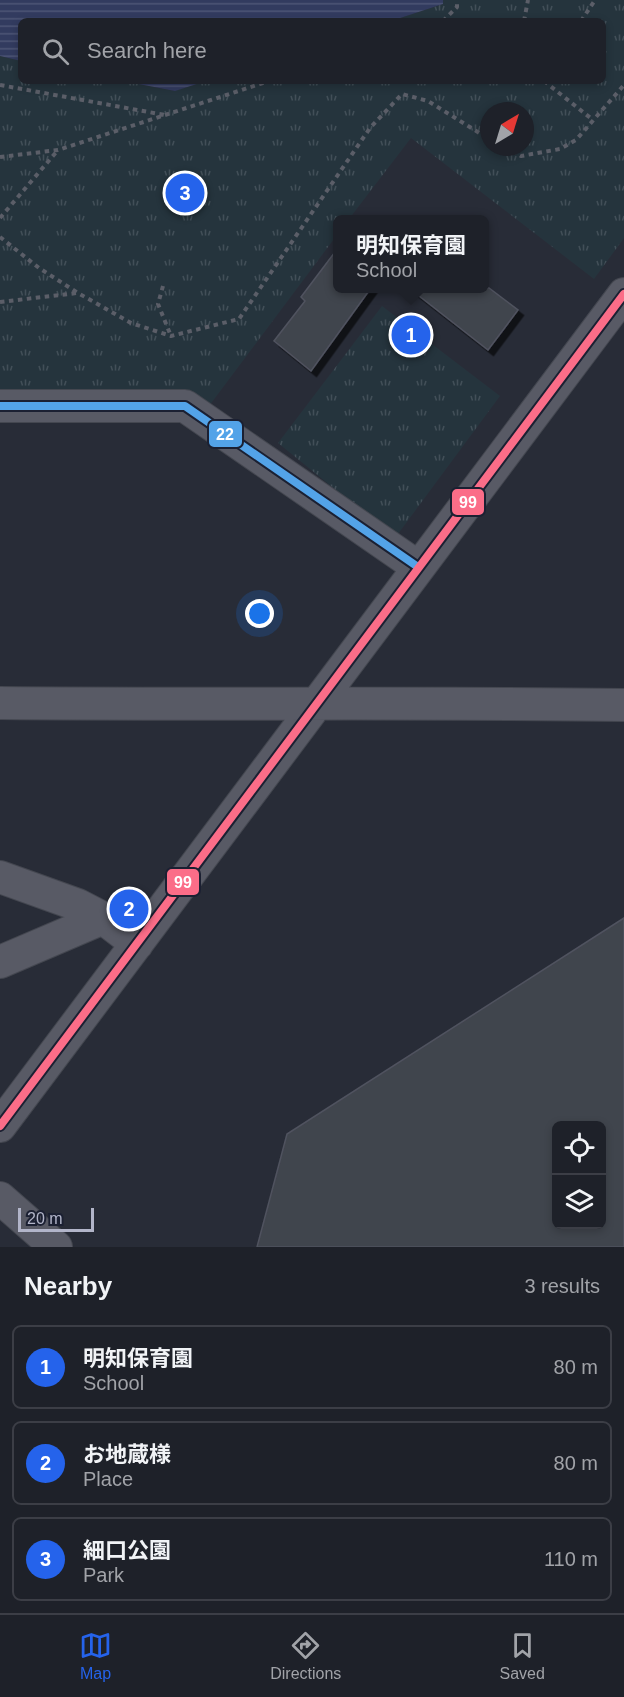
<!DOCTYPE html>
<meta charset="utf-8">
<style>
:root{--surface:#1e2129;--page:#2b2e35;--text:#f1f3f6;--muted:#a1a3a8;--line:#3c3e46;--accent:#2563eb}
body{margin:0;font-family:Arial,"Noto Sans JP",sans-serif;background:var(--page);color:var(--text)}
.controls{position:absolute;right:18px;bottom:18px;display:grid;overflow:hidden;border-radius:9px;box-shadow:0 3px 9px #0003}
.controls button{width:54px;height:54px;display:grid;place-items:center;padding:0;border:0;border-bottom:2px solid var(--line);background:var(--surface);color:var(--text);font:30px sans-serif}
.compass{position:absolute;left:480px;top:102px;width:54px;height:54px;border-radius:50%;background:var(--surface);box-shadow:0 3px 9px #0003;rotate:38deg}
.scale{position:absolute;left:18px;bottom:15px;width:76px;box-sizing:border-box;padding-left:6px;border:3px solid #b2b5c9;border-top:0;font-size:16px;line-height:21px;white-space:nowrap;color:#b2b5c9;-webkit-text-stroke:4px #1b2032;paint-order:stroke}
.you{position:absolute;left:260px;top:614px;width:21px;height:21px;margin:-15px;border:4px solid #fff;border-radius:50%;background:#1a73e8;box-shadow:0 0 0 9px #1a73e833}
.badge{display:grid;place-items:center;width:39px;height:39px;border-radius:50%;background:var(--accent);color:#fff;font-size:20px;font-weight:700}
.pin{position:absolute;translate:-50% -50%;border:3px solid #fff;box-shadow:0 2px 6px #0006}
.popup{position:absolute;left:333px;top:215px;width:156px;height:78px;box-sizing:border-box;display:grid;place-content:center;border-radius:9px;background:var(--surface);filter:drop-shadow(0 2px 4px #0005);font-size:20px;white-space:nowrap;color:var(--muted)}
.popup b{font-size:22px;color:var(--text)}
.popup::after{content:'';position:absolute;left:50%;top:100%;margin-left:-12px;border:12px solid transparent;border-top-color:var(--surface)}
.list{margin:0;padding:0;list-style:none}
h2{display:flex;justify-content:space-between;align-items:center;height:78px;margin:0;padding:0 24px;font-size:26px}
h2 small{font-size:20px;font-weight:400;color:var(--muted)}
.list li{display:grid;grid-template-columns:39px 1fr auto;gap:18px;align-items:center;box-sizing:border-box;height:84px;margin:0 12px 12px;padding:0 12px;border:2px solid var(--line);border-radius:9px}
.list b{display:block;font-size:22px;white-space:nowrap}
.list p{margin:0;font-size:20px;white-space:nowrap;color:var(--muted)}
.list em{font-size:20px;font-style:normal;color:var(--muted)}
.icon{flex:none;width:33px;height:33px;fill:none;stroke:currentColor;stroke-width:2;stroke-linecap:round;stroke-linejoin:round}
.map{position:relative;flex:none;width:624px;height:1247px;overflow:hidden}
.search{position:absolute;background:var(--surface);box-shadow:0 3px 9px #0003;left:18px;right:18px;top:18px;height:66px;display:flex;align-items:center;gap:15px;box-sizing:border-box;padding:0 21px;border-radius:9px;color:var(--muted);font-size:22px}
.sheet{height:366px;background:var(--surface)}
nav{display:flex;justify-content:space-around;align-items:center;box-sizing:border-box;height:84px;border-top:2px solid var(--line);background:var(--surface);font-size:16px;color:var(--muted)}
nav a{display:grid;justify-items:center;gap:3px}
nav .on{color:var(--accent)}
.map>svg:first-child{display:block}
.park{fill:url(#park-tufts);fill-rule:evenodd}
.water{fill:url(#water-rules)}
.building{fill:#41444e;stroke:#50535f;stroke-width:1.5;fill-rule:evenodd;filter:url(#shadow)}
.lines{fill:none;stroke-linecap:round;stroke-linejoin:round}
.minor-casing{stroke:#444750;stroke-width:34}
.path{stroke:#5b5e68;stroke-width:4;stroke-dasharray:4.5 4.5;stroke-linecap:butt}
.minor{stroke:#585a65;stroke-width:32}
.bus-1-casing{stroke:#1b2032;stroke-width:12}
.bus-2-casing{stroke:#1b2032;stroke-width:12}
.bus-1{stroke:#53a3e8;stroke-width:8}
.bus-2{stroke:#fb6d88;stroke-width:8}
.line-badge{stroke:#1b2032;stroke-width:2}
.badge-label{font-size:16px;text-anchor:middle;font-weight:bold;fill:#fff}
</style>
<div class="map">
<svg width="624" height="1247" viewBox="0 0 624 1247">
<defs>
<pattern id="park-tufts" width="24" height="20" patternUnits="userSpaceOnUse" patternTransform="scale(1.5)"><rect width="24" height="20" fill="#25343d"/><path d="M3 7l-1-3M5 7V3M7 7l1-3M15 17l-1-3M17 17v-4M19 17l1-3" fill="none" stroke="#424f58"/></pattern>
<pattern id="water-rules" width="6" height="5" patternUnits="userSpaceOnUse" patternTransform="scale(1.5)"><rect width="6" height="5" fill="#323b5f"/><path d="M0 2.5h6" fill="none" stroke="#4d5575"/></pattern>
<filter id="shadow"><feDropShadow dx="5.5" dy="5.5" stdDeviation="0" flood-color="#0009"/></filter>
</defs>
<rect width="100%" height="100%" fill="#282c37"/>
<path class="park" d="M 443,0 L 624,0 L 624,238 L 594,279 L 411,138 L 349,219 L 338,220 L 337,235 L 206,410 L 0,396 L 0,56 L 21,61 L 21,81 L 123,81 L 174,91 L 206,81 L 603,81 L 603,21 L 391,21 L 443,4 ZM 489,111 L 525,111 L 525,147 L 489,147 Z
M 382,306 L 500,396 L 395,538 L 278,443 Z"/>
<path class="water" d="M 0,0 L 443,0 L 443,4 L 391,21 L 21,21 L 21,61 L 0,56 Z
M 123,81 L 206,81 L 175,91 Z"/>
<path class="building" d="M 338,248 L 338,288 L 371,288 L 311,371 L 274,341 L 305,301 L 301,297 Z
M 409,288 L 489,288 L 518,310 L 488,350 Z
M 624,918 L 624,1247 L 257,1247 L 287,1134 ZM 556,1125 L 602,1125 L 602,1224 L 556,1224 Z"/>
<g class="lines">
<defs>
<path id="minor" d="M 0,406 L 185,406 L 418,567
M 0,703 C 208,705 416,702 624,705
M 0,877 L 78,905 L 103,918 L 137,944
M 0,962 L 103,918
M 0,1126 L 624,294
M 0,1198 L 56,1247"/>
</defs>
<use href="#minor" class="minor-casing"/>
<path class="path" d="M 443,21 L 457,7 L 457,0
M 524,21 L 528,0
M 581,21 L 595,0
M 544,81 L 593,120
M 0,85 L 165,115
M 504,147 L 521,156 L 560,149 L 576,140 L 624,85
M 0,157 L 58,150 L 269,81
M 0,218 L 58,150
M 0,237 L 39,268 L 78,293 L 131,323 L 171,336 L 239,319 L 370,128 L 402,94 L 428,101 L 489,139
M 163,286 L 158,304 L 171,336
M 0,302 L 77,293"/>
<use href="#minor" class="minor"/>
<defs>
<path id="bus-1" d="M 0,406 L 185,406 L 418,567"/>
<path id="bus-2" d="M 0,1126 L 624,294"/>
</defs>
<use href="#bus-1" class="bus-1-casing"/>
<use href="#bus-2" class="bus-2-casing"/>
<use href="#bus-1" class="bus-1"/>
<use href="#bus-2" class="bus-2"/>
</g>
<g class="line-badge">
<rect x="208" y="420" width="35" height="28" rx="6" fill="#53a3e8"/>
<rect x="451" y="488" width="34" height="28" rx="6" fill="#fb6d88"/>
<rect x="166" y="868" width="34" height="28" rx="6" fill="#fb6d88"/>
</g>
<g class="badge-label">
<text x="225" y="440">22</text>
<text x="468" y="508">99</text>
<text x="183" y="888">99</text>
</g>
</svg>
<div class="controls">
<button><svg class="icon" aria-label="locate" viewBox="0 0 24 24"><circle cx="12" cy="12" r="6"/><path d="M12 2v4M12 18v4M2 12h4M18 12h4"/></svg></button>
<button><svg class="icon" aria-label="layers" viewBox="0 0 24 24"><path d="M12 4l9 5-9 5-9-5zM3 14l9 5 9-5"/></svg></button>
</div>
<svg class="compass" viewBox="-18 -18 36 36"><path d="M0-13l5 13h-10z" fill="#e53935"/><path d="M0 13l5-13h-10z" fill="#a1a3a8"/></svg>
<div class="scale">20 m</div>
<div class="you"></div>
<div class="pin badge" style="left:411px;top:335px">1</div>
<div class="popup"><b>明知保育園</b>School</div>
<div class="pin badge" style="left:129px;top:909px">2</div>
<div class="pin badge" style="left:185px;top:193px">3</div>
<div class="search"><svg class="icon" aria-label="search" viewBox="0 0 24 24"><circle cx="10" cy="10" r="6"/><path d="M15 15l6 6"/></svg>Search here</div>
</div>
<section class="sheet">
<h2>Nearby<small>3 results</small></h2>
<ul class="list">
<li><span class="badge">1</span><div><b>明知保育園</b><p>School</p></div><em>80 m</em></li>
<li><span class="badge">2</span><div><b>お地蔵様</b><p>Place</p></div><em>80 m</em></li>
<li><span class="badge">3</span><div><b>細口公園</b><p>Park</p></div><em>110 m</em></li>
</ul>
</section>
<nav>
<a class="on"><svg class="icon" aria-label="map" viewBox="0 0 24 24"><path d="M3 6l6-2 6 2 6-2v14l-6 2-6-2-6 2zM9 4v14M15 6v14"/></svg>Map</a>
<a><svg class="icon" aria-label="directions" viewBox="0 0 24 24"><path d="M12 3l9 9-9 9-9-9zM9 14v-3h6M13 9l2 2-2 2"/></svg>Directions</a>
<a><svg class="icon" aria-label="saved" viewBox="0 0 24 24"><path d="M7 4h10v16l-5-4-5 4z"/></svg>Saved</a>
</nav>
